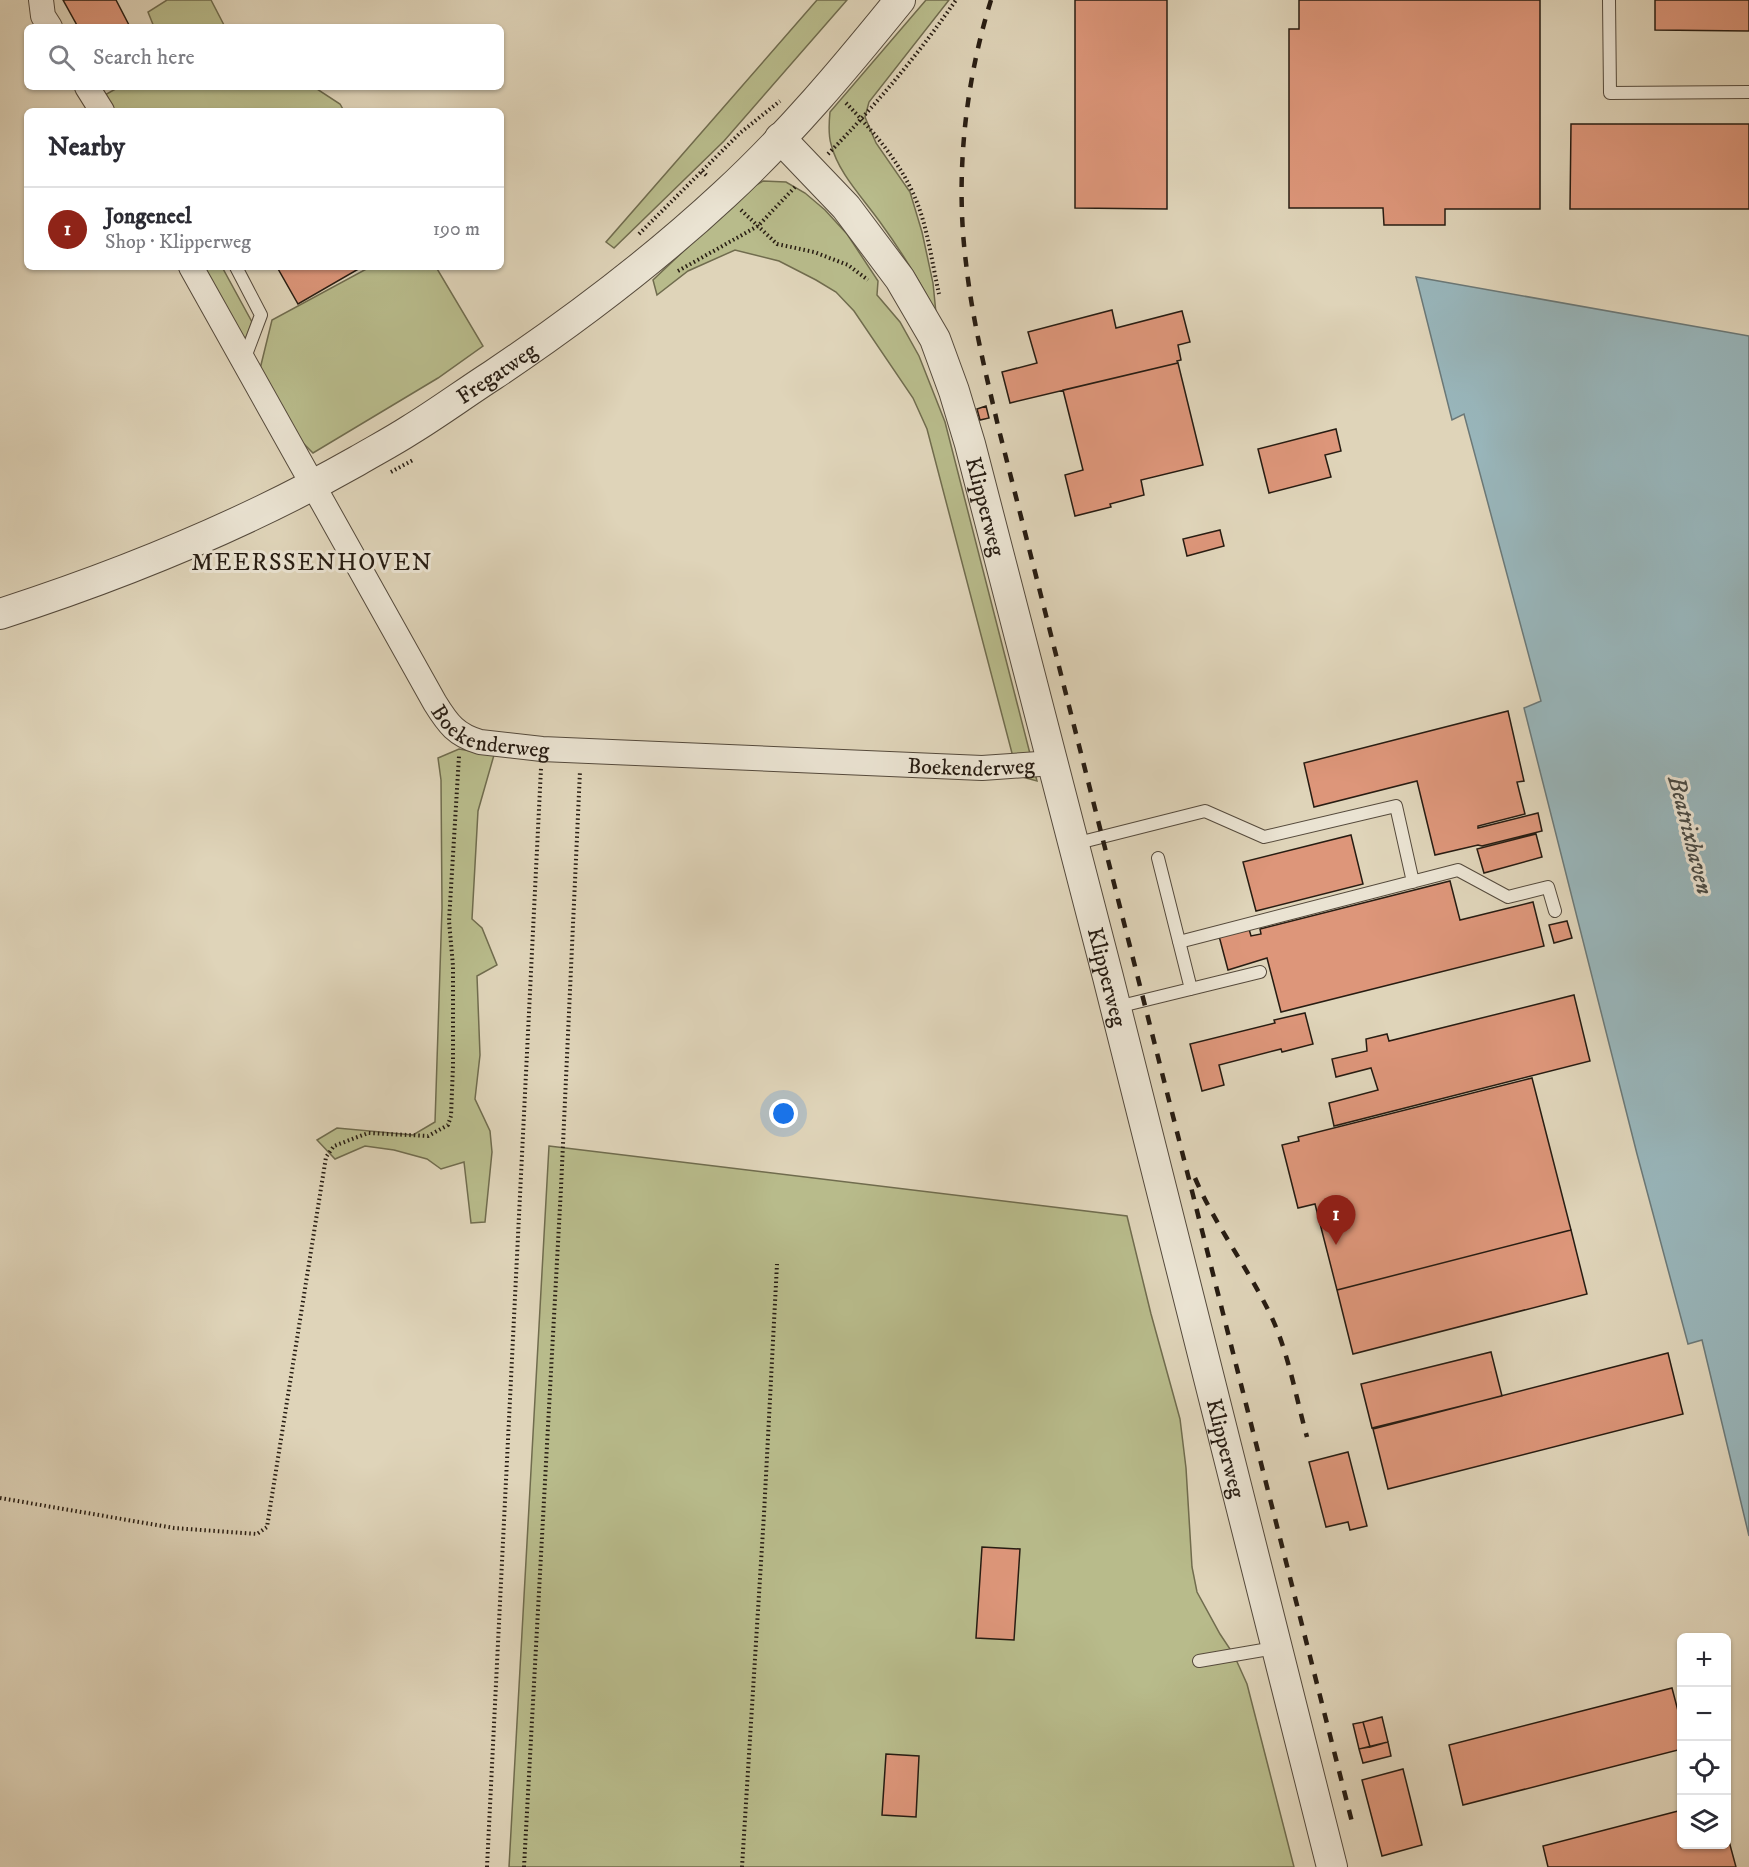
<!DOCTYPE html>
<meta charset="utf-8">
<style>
:root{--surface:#fff;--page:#f2f2f3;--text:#2b2b33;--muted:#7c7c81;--line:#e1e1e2;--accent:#8f2418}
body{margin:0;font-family:"IM FELL DW Pica",serif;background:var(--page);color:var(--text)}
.controls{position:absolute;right:18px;bottom:18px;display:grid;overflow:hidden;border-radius:9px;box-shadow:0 2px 4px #0004}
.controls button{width:54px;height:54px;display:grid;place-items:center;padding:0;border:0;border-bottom:2px solid var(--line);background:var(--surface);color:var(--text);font:30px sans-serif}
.you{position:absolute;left:784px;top:1114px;width:21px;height:21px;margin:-15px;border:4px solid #fff;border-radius:50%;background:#1a73e8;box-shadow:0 0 0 9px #1a73e833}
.badge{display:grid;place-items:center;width:39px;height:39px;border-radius:50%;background:var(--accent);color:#fff;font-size:20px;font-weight:700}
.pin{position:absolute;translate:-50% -50px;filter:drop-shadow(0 2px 3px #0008)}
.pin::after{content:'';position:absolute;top:32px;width:21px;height:18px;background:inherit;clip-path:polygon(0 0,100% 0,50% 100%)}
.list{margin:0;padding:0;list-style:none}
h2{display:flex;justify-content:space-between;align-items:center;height:78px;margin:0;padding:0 24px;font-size:26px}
h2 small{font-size:20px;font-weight:400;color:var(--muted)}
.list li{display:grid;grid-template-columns:39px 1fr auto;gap:18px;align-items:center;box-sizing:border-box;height:84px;padding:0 24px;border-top:2px solid var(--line)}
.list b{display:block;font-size:22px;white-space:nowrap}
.list p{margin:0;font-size:20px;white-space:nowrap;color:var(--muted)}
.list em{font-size:20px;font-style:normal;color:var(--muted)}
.icon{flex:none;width:33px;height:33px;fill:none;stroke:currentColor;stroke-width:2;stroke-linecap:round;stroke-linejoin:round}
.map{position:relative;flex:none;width:1749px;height:1867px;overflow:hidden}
.search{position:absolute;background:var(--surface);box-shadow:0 2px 4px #0004;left:24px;top:24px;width:480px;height:66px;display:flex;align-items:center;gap:15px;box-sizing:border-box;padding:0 21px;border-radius:9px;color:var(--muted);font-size:22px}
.panel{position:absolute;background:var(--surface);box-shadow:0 2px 4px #0004;left:24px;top:108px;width:480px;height:162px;border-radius:9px}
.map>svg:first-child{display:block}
.green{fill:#b8bb8b;stroke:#706c4e;stroke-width:1.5}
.water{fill:#98b5ba;stroke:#6b7877;stroke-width:1.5}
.building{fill:#dd967a;stroke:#271c12;stroke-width:1.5}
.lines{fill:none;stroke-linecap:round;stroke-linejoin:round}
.service-casing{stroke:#554a3c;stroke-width:14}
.minor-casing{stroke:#554a3c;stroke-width:26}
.tertiary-casing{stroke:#554a3c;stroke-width:32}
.path{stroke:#271c12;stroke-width:4;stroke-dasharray:1.5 3;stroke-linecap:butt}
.service{stroke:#eae3d2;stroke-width:12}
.minor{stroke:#eae3d2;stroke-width:24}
.tertiary{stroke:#eae3d2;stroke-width:30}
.rail{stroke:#271c12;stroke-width:4.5;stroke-dasharray:10 10;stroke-linecap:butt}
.labels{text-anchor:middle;stroke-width:6;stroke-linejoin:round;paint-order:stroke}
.street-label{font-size:22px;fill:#271c12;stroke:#eae3d2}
.neighbourhood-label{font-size:24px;letter-spacing:1.5px;fill:#271c12;stroke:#eae3d2}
.water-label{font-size:24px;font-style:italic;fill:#494a44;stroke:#eae3d2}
</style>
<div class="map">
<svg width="1749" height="1867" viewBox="0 0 1749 1867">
<rect width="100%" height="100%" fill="#dfd4b9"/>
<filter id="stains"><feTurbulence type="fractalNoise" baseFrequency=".00333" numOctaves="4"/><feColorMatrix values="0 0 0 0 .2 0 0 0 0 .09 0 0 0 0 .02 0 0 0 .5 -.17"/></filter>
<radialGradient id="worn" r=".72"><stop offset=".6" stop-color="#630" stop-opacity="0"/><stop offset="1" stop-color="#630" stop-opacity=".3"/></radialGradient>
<path class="green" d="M 167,0 L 211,0 L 225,27 L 154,27 L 148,12 Z
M 817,0 L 847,0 L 724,141 L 614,248 L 606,242 Z
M 926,0 L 949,0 L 869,102 L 865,117 L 876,143 L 910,192 L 922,232 L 933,283 L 936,313 C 920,281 901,251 880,222 C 863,198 838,173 831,144 C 828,134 829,122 830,112 Z
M 119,87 L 314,87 L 340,104 L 344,111 L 112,111 L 103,96 Z
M 763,181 L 786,182 L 805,193 L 825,210 L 847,234 L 878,281 L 877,295 L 900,322 L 919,356 L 945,422 L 1037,781 L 1018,776 L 927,429 L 913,398 L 854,311 L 836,292 L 816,280 L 779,261 L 735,250 L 688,271 L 657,295 L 653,280 L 749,189 Z
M 199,267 L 222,267 L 252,322 L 243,346 Z
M 370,267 L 436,267 L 483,346 L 438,378 L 313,453 L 300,440 L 260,369 L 272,320 Z
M 459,749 L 494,755 L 478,811 L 472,919 L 482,928 L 497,965 L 477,976 L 480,1055 L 475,1099 L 490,1131 L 492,1152 L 485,1222 L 471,1223 L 464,1162 L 441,1169 L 427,1159 L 394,1150 L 365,1146 L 335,1159 L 317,1140 L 337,1128 L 413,1135 L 435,1122 L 442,908 L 441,780 L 438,758 Z
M 549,1146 L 1127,1216 L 1151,1314 L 1180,1419 L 1186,1468 L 1192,1567 L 1197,1592 L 1220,1634 L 1234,1655 L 1247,1684 L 1294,1867 L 509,1867 Z"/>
<path class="water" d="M 1416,277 L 1749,336 L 1749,1536 L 1702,1340 L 1688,1344 L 1637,1154 L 1524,708 L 1541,701 L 1464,414 L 1452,420 Z"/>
<path class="building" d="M 63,0 L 116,0 L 130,27 L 78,27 Z
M 1075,0 L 1167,0 L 1167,209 L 1075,208 Z
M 1299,0 L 1540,0 L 1540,209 L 1445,209 L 1445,225 L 1384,225 L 1383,208 L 1289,208 L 1289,29 L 1299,29 Z
M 1655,0 L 1749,0 L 1749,31 L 1655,30 Z
M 1571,124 L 1749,124 L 1749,209 L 1570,209 Z
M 277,267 L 362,267 L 298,304 Z
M 1112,310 L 1116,328 L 1182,311 L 1190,342 L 1178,345 L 1181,360 L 1177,361 L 1178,363 L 1010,403 L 1002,372 L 1037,363 L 1028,332 Z
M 1178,363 L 1203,465 L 1141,480 L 1144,495 L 1110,504 L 1111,507 L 1075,516 L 1065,475 L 1083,470 L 1063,390 Z
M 986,406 L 989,418 L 980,420 L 977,409 Z
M 1336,429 L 1341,451 L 1325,455 L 1331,477 L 1269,493 L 1258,449 Z
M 1220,530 L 1224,546 L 1187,556 L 1183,539 Z
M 1508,711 L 1524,781 L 1517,782 L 1525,814 L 1478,826 L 1478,828 L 1538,813 L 1542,831 L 1482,846 L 1478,845 L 1435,855 L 1417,781 L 1314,807 L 1304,763 Z
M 1536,834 L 1542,857 L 1484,873 L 1477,849 Z
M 1351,835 L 1363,884 L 1256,911 L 1243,862 Z
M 1450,881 L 1460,920 L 1533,902 L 1544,946 L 1281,1012 L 1267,958 L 1228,970 L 1219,936 L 1249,929 L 1251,936 L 1261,934 L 1260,929 Z
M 1567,921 L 1572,938 L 1554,943 L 1549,925 Z
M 1574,995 L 1590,1061 L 1334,1126 L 1329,1103 L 1378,1090 L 1371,1068 L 1336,1077 L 1332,1059 L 1367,1051 L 1366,1039 L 1387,1034 L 1389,1041 Z
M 1305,1013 L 1313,1044 L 1282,1052 L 1281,1049 L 1219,1065 L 1224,1085 L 1202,1091 L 1190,1044 L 1275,1023 L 1274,1020 Z
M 1532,1078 L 1571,1230 L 1337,1290 L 1315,1204 L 1298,1208 L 1282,1145 L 1299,1141 L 1298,1137 Z
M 1571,1230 L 1587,1294 L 1353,1354 L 1337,1290 Z
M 1491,1352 L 1502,1396 L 1372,1428 L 1361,1384 Z
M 1668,1353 L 1683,1414 L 1388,1489 L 1373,1429 Z
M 1348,1452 L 1367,1526 L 1350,1530 L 1348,1522 L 1326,1527 L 1309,1462 Z
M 982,1547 L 1020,1549 L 1014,1640 L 976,1638 Z
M 1672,1688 L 1682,1726 L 1682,1749 L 1463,1805 L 1449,1745 Z
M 1382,1717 L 1388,1742 L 1370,1747 L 1363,1722 Z
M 1363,1722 L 1370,1747 L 1359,1749 L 1353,1724 Z
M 1388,1742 L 1391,1756 L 1363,1763 L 1359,1749 Z
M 886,1754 L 919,1756 L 916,1817 L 882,1815 Z
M 1403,1769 L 1422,1845 L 1382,1856 L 1362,1780 Z
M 1682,1810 L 1682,1844 L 1726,1844 L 1726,1830 L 1736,1867 L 1548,1867 L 1543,1846 Z"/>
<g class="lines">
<defs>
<path id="service" d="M 1609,0 L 1610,93 L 1749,92
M 236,267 L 261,315 L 244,360
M 1074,844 L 1205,811 L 1264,837 L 1396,806 L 1413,882
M 1158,858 L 1191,989
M 1179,942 L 1458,870 L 1508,897 L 1548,887 L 1555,911
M 1117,1007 L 1260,972
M 1199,1661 L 1263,1650"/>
<g id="minor">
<path d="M 41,0 L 43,16 L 50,27"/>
<path d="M 87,87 L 102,111"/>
<path id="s1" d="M 191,267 L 435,703 C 448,724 456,735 480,742 L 542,749 L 982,768 L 1053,763"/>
</g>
<g id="tertiary">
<path id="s2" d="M 780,138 L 846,207 L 900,279 L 935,339 L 954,391 L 970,444 L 1108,977 L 1332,1867"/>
<path id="s3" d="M 0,614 C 124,574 244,525 357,461 C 374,451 393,441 410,430 C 438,413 465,393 493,375 C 575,320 653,261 725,194 C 789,135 845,68 900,0"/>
</g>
</defs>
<use href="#service" class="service-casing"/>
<use href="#minor" class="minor-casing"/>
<use href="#tertiary" class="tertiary-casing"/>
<path class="path" d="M 846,103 C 873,131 901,163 916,200 C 928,229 932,263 939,294
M 828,154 C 875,106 918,55 956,0
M 702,171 L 708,177
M 741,210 L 777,244 L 814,252 L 848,265 L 868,280
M 639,234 L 740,133 L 780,101
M 678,271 L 758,226 L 795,187
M 391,472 L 413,460
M 0,1498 L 174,1528 L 257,1534 L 267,1527 L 326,1157 L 334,1146 L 368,1133 L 428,1136 L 448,1125 L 451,1116 L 453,1066 L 453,966 L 449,921 L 459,756
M 487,1867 L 541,768
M 524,1867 L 561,1188 L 580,771
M 742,1867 L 764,1514 L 777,1264"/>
<use href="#service" class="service"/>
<use href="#minor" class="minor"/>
<use href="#tertiary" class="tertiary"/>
<path class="rail" d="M 991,0 C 965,83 955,177 966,263 C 972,319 986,374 999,430 L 1353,1826
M 1195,1178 C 1216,1227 1249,1269 1272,1318 C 1289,1355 1296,1398 1307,1437"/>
</g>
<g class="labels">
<g class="street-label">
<text dy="8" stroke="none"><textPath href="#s3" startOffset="554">Fregatweg</textPath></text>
<text dy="8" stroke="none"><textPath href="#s2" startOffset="430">Klipperweg</textPath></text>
<text dy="8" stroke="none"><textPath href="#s1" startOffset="567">Boekenderweg</textPath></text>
<text dy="8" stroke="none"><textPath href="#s1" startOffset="1053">Boekenderweg</textPath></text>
<text dy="8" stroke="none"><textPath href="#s2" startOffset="916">Klipperweg</textPath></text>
<text dy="8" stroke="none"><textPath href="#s2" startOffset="1402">Klipperweg</textPath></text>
</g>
<g class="neighbourhood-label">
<text x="312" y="570">MEERSSENHOVEN</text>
</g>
<g class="water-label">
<text transform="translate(1691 835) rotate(76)" y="8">Beatrixhaven</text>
</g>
</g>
<rect width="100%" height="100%" filter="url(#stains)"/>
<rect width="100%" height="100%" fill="url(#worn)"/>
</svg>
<div class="controls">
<button>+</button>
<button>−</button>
<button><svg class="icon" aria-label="locate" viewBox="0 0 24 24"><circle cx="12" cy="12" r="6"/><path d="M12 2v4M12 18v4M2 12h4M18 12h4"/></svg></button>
<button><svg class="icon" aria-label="layers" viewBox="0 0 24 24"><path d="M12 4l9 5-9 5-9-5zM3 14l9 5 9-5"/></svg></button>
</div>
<div class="you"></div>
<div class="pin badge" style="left:1336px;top:1245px">1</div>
<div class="search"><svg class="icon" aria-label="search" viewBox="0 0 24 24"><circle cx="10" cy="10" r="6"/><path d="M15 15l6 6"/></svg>Search here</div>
<section class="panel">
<h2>Nearby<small></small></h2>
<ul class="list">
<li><span class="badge">1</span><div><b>Jongeneel</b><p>Shop · Klipperweg</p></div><em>190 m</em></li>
</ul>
</section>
</div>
